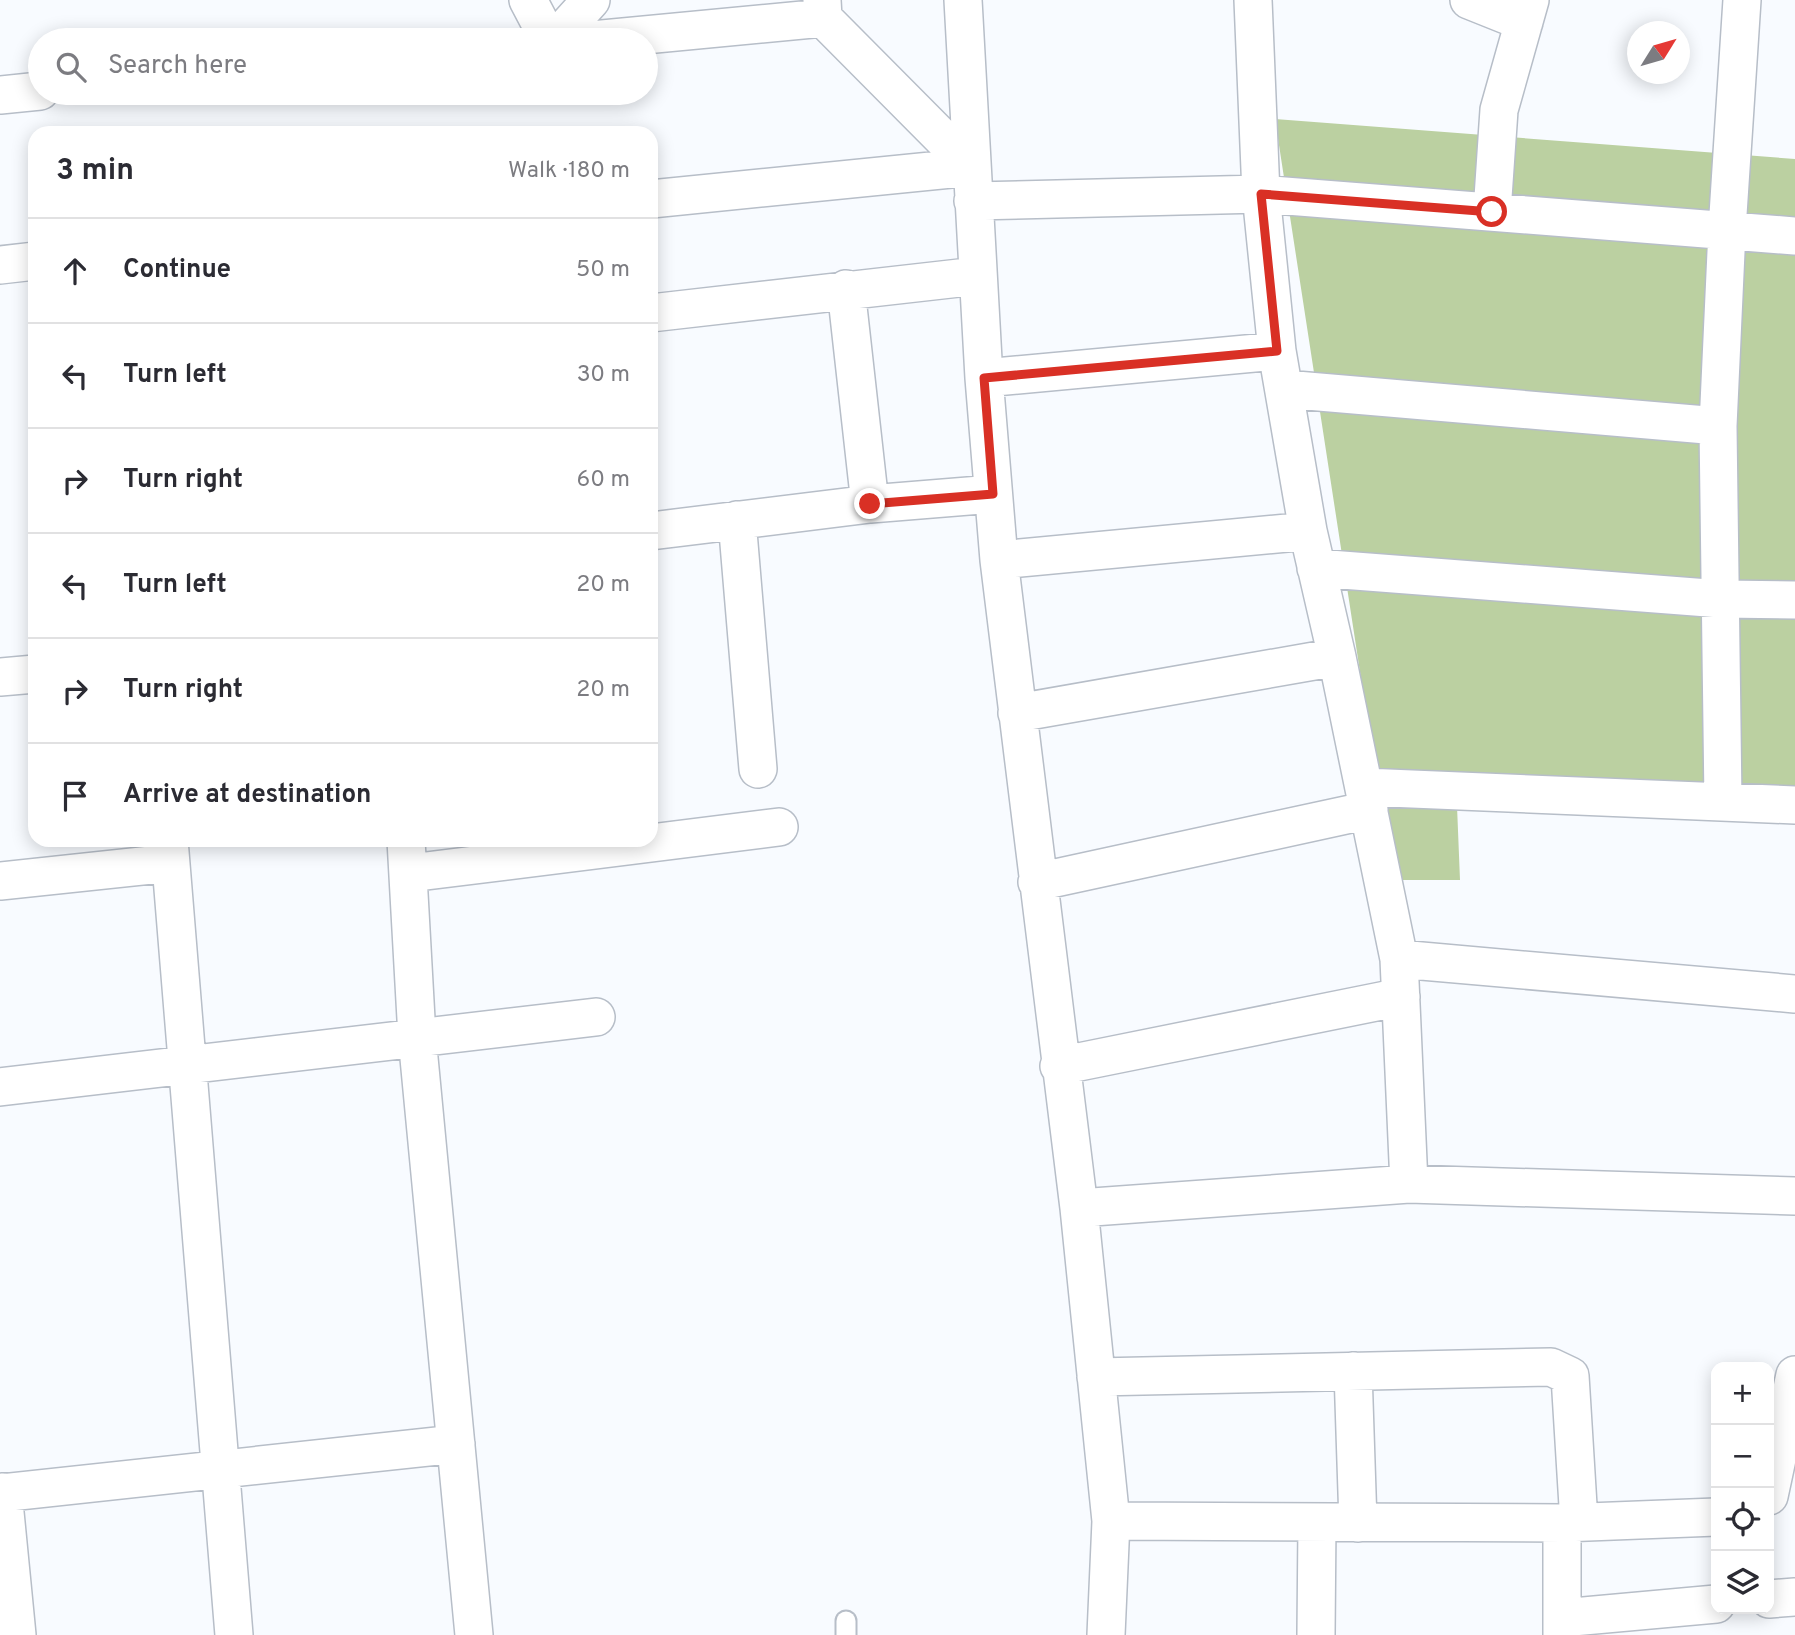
<!DOCTYPE html>
<meta charset="utf-8">
<style>
:root{--surface:#fff;--page:#f2f2f3;--text:#2b2b33;--muted:#7c7c81;--line:#e1e1e2}
body{margin:0;font-family:Overpass,sans-serif;background:var(--page);color:var(--text)}
.controls{position:absolute;right:21px;bottom:21px;display:grid;overflow:hidden;border-radius:14px;box-shadow:0 4px 18px #0003}
.controls button{width:63px;height:63px;display:grid;place-items:center;padding:0;border:0;border-bottom:2px solid var(--line);background:var(--surface);color:var(--text);font:35px sans-serif}
.compass{position:absolute;left:1627px;top:21px;width:63px;height:63px;border-radius:50%;background:var(--surface);box-shadow:0 4px 18px #0003;rotate:53deg}
.stop{position:absolute;width:21px;height:21px;margin:-16px;border:5px solid #d93025;border-radius:50%;background:#fff}
.stop.end{background:#d93025;border-color:#fff;box-shadow:0 2px 7px #0008}
.list{margin:0;padding:0;list-style:none}
h2{display:flex;justify-content:space-between;align-items:center;height:91px;margin:0;padding:0 28px;font-size:30px}
h2 small{font-size:23px;font-weight:400;color:var(--muted)}
.list li{display:grid;grid-template-columns:46px 1fr auto;gap:21px;align-items:center;box-sizing:border-box;height:105px;padding:0 28px;border-top:2px solid var(--line)}
.list b{display:block;font-size:26px;white-space:nowrap}
.list em{font-size:23px;font-style:normal;color:var(--muted)}
.icon{flex:none;width:38px;height:38px;fill:none;stroke:currentColor;stroke-width:2;stroke-linecap:round;stroke-linejoin:round}
.map{position:relative;flex:none;width:1795px;height:1635px;overflow:hidden}
.search{position:absolute;background:var(--surface);box-shadow:0 4px 18px #0003;left:28px;top:28px;width:630px;height:77px;display:flex;align-items:center;gap:18px;box-sizing:border-box;padding:0 24px;border-radius:38px;color:var(--muted);font-size:26px}
.panel{position:absolute;background:var(--surface);box-shadow:0 4px 18px #0003;left:28px;top:126px;width:630px;height:721px;border-radius:21px}
.map>svg:first-child{display:block}
.green{fill:#bbd0a1}
.lines{fill:none;stroke-linecap:round;stroke-linejoin:round}
.lane-casing{stroke:#b7bec8;stroke-width:23}
.street-casing{stroke:#b7bec8;stroke-width:40}
.lane{stroke:#fff;stroke-width:19}
.street{stroke:#fff;stroke-width:37}
.route{stroke:#d93025;stroke-width:9}
</style>
<div class="map">
<svg width="1795" height="1635" viewBox="0 0 1795 1635">
<rect width="100%" height="100%" fill="#f8fbff"/>
<path class="green" d="M 1275,119 L 1795,159 L 1795,820 L 1457,806 L 1460,880 L 1392,880 Z"/>
<g class="lines">
<defs>
<path id="lane" d="M 846,1635 L 846,1621"/>
<path id="street" d="M 528,0 L 549,40
M 822,0 L 823,18 L 971,167
M 963,0 L 984,378 L 999,560 L 1079,1208 L 1111,1521 L 1106,1635
M 1253,0 L 1261,194 L 1277,351 L 1308,531 L 1337,657 L 1399,959 L 1409,1184
M 1469,0 L 1524,22
M 555,40 L 591,0
M 592,40 L 823,18
M 0,95 L 40,91
M 651,199 L 971,167
M 973,201 L 1261,194 L 1795,236
M 1492,212 L 1499,110 L 1530,0
M 0,265 L 35,261
M 846,289 L 870,504
M 651,313 L 977,276
M 984,378 L 1277,351
M 1284,389 L 1718,426
M 737,520 L 758,769
M 651,531 L 870,504 L 993,494
M 999,560 L 1308,531
M 1316,568 L 1721,599 L 1795,600
M 0,677 L 35,674
M 1017,713 L 1337,657
M 1364,787 L 1795,805
M 1723,802 L 1718,426 L 1727,230 L 1742,0
M 169,840 L 234,1635
M 406,840 L 417,1037 L 474,1635
M 410,873 L 779,827
M 0,881 L 170,863
M 1037,882 L 1369,810
M 1399,959 L 1795,994
M 1059,1066 L 1401,997
M 0,1087 L 596,1017
M 1079,1208 L 1409,1184 L 1795,1196
M 1353,1371 L 1358,1523
M 1096,1377 L 1551,1367 L 1570,1376 L 1579,1522
M 3,1492 L 17,1635
M 0,1493 L 456,1444
M 1769,1496 L 1795,1375
M 1111,1521 L 1562,1523 L 1716,1517
M 1769,1599 L 1795,1597
M 1562,1618 L 1716,1604
M 1316,1635 L 1317,1523
M 1562,1635 L 1562,1523"/>
</defs>
<use href="#lane" class="lane-casing"/>
<use href="#street" class="street-casing"/>
<use href="#lane" class="lane"/>
<use href="#street" class="street"/>
</g>
<g class="lines">
<path class="route" d="M 870,504 L 993,494 L 984,378 L 1277,351 L 1261,194 L 1492,212"/>
</g>
</svg>
<div class="controls">
<button>+</button>
<button>−</button>
<button><svg class="icon" aria-label="locate" viewBox="0 0 24 24"><circle cx="12" cy="12" r="6"/><path d="M12 2v4M12 18v4M2 12h4M18 12h4"/></svg></button>
<button><svg class="icon" aria-label="layers" viewBox="0 0 24 24"><path d="M12 4l9 5-9 5-9-5zM3 14l9 5 9-5"/></svg></button>
</div>
<svg class="compass" viewBox="-18 -18 36 36"><path d="M0-13l5 13h-10z" fill="#e53935"/><path d="M0 13l5-13h-10z" fill="#7c7c81"/></svg>
<div class="stop" style="left:1492px;top:212px"></div>
<div class="stop end" style="left:870px;top:504px"></div>
<div class="search"><svg class="icon" aria-label="search" viewBox="0 0 24 24"><circle cx="10" cy="10" r="6"/><path d="M15 15l6 6"/></svg>Search here</div>
<section class="panel">
<h2>3 min<small>Walk · 180 m</small></h2>
<ul class="list">
<li><svg class="icon" aria-label="ahead" viewBox="0 0 24 24"><path d="M12 20V5M6 11l6-6 6 6"/></svg><div><b>Continue</b></div><em>50 m</em></li>
<li><svg class="icon" aria-label="left" viewBox="0 0 24 24"><path d="M17 20v-9H6M10 6l-5 5 5 5"/></svg><div><b>Turn left</b></div><em>30 m</em></li>
<li><svg class="icon" aria-label="right" viewBox="0 0 24 24"><path d="M7 20v-9h11M14 6l5 5-5 5"/></svg><div><b>Turn right</b></div><em>60 m</em></li>
<li><svg class="icon" aria-label="left" viewBox="0 0 24 24"><path d="M17 20v-9H6M10 6l-5 5 5 5"/></svg><div><b>Turn left</b></div><em>20 m</em></li>
<li><svg class="icon" aria-label="right" viewBox="0 0 24 24"><path d="M7 20v-9h11M14 6l5 5-5 5"/></svg><div><b>Turn right</b></div><em>20 m</em></li>
<li><svg class="icon" aria-label="arrive" viewBox="0 0 24 24"><path d="M6 21V4h12l-3 4 3 4H6"/></svg><div><b>Arrive at destination</b></div></li>
</ul>
</section>
</div>
